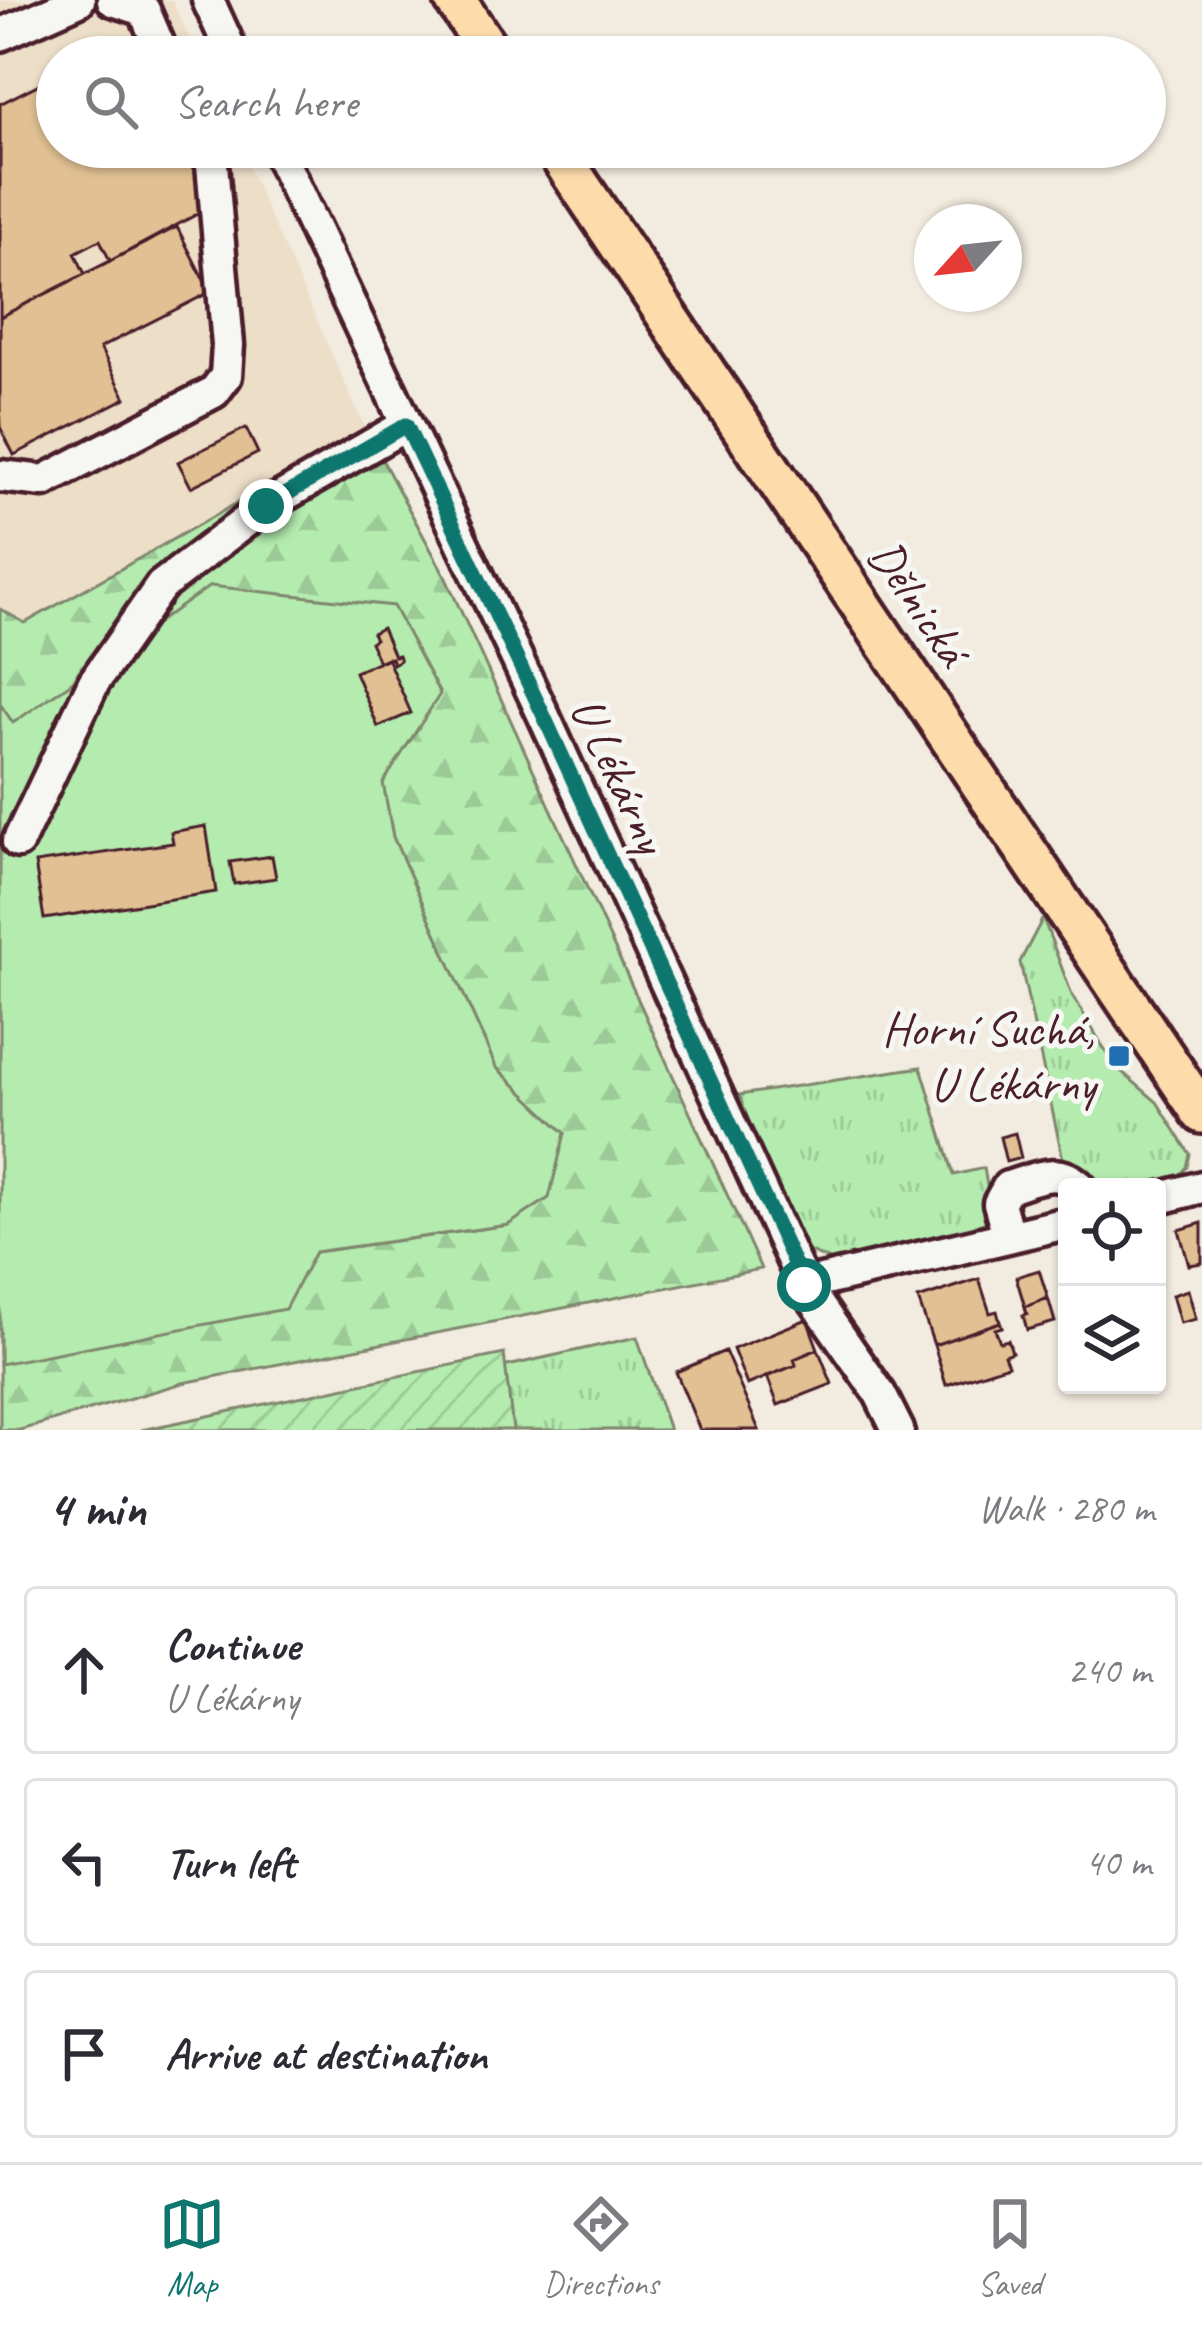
<!DOCTYPE html>
<meta charset="utf-8">
<style>
:root{--surface:#fff;--page:#f7f7f7;--text:#2b2b33;--muted:#7c7c81;--line:#e1e1e2;--accent:#0f766e}
body{margin:0;font-family:Caveat,sans-serif;background:var(--page);color:var(--text)}
.controls{position:absolute;right:36px;bottom:36px;display:grid;overflow:hidden;border-radius:12px;box-shadow:0 3px 9px #0004}
.controls button{width:108px;height:108px;display:grid;place-items:center;padding:0;border:0;border-bottom:3px solid var(--line);background:var(--surface);color:var(--text);font:60px sans-serif}
.compass{position:absolute;left:914px;top:204px;width:108px;height:108px;border-radius:50%;background:var(--surface);box-shadow:0 3px 9px #0004;rotate:243deg}
.stop{position:absolute;width:36px;height:36px;margin:-27px;border:9px solid #0f766e;border-radius:50%;background:#fff}
.stop.end{background:#0f766e;border-color:#fff;box-shadow:0 3px 12px #0008}
.list{margin:0;padding:0;list-style:none}
h2{display:flex;justify-content:space-between;align-items:center;height:156px;margin:0;padding:0 48px;font-size:51px}
h2 small{font-size:39px;font-weight:400;color:var(--muted)}
.list li{display:grid;grid-template-columns:78px 1fr auto;gap:36px;align-items:center;box-sizing:border-box;height:168px;margin:0 24px 24px;padding:0 24px;border:3px solid var(--line);border-radius:12px}
.list b{display:block;font-size:45px;white-space:nowrap}
.list p{margin:0;font-size:39px;white-space:nowrap;color:var(--muted)}
.list em{font-size:39px;font-style:normal;color:var(--muted)}
.icon{flex:none;width:66px;height:66px;fill:none;stroke:currentColor;stroke-width:2;stroke-linecap:round;stroke-linejoin:round}
.map{position:relative;flex:none;width:1202px;height:1430px;overflow:hidden}
.search{position:absolute;background:var(--surface);box-shadow:0 3px 9px #0004;left:36px;right:36px;top:36px;height:132px;display:flex;align-items:center;gap:30px;box-sizing:border-box;padding:0 42px;border-radius:66px;color:var(--muted);font-size:45px}
.sheet{height:732px;background:var(--surface)}
nav{display:flex;justify-content:space-around;align-items:center;box-sizing:border-box;height:168px;border-top:3px solid var(--line);background:var(--surface);font-size:33px;color:var(--muted)}
nav a{display:grid;justify-items:center;gap:6px}
nav .on{color:var(--accent)}
.map>svg:first-child{display:block}
.built{fill:#eddec8}
.grass{fill:url(#grass-tufts);stroke:#7f866d;stroke-width:3}
.forest{fill:url(#forest-firs);stroke:#7f866d;stroke-width:3}
.garden{fill:url(#garden-furrows);stroke:#7f866d;stroke-width:3}
.pitch{fill:#b4ecaf;stroke:#7f866d;stroke-width:3}
.building{fill:#e1c194;stroke:#4a1f2b;stroke-width:3}
.lines{fill:none;stroke-linecap:round;stroke-linejoin:round}
.minor-casing{stroke:#4a1f2b;stroke-width:39}
.major-casing{stroke:#4a1f2b;stroke-width:48}
.minor{stroke:#f6f6f2;stroke-width:30}
.major{stroke:#fddcac;stroke-width:39}
.route{stroke:#0f766e;stroke-width:15}
.poi-dot{fill:#1f6fb2;stroke:#f6f6f2;stroke-width:4.5}
.labels{text-anchor:middle;stroke-width:10;stroke-linejoin:round;paint-order:stroke}
.street-label{font-size:48px;fill:#4a1f2b;stroke:#f6f6f2}
.poi-label{font-size:48px;fill:#4a1f2b;stroke:#f6f6f2;text-anchor:end}
</style>
<div class="map">
<svg width="1202" height="1430" viewBox="0 0 1202 1430">
<defs>
<pattern id="grass-tufts" width="24" height="20" patternUnits="userSpaceOnUse" patternTransform="scale(3)"><rect width="24" height="20" fill="#b4ecaf"/><path d="M3 7l-1-3M5 7V3M7 7l1-3M15 17l-1-3M17 17v-4M19 17l1-3" fill="none" stroke="#9cca97"/></pattern>
<pattern id="forest-firs" width="22" height="20" patternUnits="userSpaceOnUse" patternTransform="scale(3)"><rect width="22" height="20" fill="#b4ecaf"/><path d="M5 1l3.5 6h-7zM16 11l3.5 6h-7z" fill="#9cca97"/></pattern>
<pattern id="garden-furrows" width="10" height="10" patternUnits="userSpaceOnUse" patternTransform="scale(3)"><rect width="10" height="10" fill="#b4ecaf"/><path d="M-1 1l2-2M0 10L10 0M9 11l2-2" fill="none" stroke="#9cca97"/></pattern>
</defs>
<rect width="100%" height="100%" fill="#f2ebdf"/>
<filter id="ink" filterUnits="userSpaceOnUse"><feTurbulence type="fractalNoise" baseFrequency=".00833" numOctaves="2"/><feDisplacementMap in="SourceGraphic" scale="24" xChannelSelector="R" yChannelSelector="G"/><feConvolveMatrix kernelMatrix="1 2 1 2 8 2 1 2 1" color-interpolation-filters="sRGB"/></filter>
<g filter="url(#ink)">
<path class="built" d="M 0,0 L 172,0 L 198,57 L 57,57 L 57,147 L 239,147 L 366,430 L 24,624 L 0,609 Z"/>
<path class="grass" d="M 1043,918 L 1072,995 L 1114,1065 L 1157,1102 L 1190,1154 L 1187,1167 L 1172,1185 L 1089,1187 L 1064,1164 L 1020,962 Z
M 921,1067 L 954,1175 L 984,1168 L 993,1220 L 901,1251 L 838,1264 L 808,1251 L 768,1177 L 739,1095 Z
M 637,1337 L 669,1430 L 513,1430 L 503,1367 Z"/>
<path class="forest" d="M 366,430 L 443,572 L 761,1269 L 183,1383 L 20,1430 L 0,1430 L 0,1334 L 315,1252 L 508,1225 L 565,1133 L 496,1067 L 393,837 L 383,783 L 13,723 L 0,704 L 0,609 L 25,623 Z"/>
<path class="garden" d="M 504,1354 L 513,1430 L 141,1430 Z"/>
<path class="pitch" d="M 210,586 L 393,606 L 440,694 L 383,783 L 393,837 L 496,1067 L 565,1133 L 549,1198 L 508,1225 L 315,1252 L 285,1309 L 0,1364 L 0,704 L 13,723 Z"/>
<path class="building" d="M 127,39 L 136,57 L 92,57 Z
M 57,75 L 57,147 L 182,147 L 212,206 L 110,261 L 100,240 L 75,253 L 85,274 L 0,317 L 0,104 Z
M 177,227 L 210,292 L 100,348 L 126,398 L 14,455 L 0,427 L 0,317 Z
M 246,428 L 258,453 L 191,487 L 178,462 Z
M 382,628 L 394,656 L 398,655 L 400,660 L 393,664 L 391,658 L 379,662 L 370,642 L 375,639 L 372,633 Z
M 387,658 L 411,713 L 378,727 L 355,672 Z
M 206,826 L 216,892 L 44,919 L 35,863 L 173,843 L 171,832 Z
M 272,856 L 276,878 L 234,884 L 230,862 Z
M 1015,1133 L 1021,1158 L 1006,1162 L 1000,1137 Z
M 1202,1223 L 1202,1263 L 1189,1265 L 1179,1230 Z
M 1039,1270 L 1048,1298 L 1025,1307 L 1016,1277 Z
M 979,1279 L 990,1313 L 997,1311 L 1000,1322 L 934,1345 L 918,1299 Z
M 1188,1290 L 1196,1319 L 1180,1323 L 1172,1295 Z
M 1048,1298 L 1055,1322 L 1027,1330 L 1023,1315 L 1027,1314 L 1025,1307 Z
M 807,1319 L 818,1349 L 794,1359 L 796,1365 L 747,1385 L 733,1349 Z
M 1000,1322 L 1002,1327 L 995,1329 L 1000,1342 L 1008,1340 L 1012,1352 L 1004,1355 L 1008,1365 L 946,1385 L 934,1345 Z
M 818,1349 L 832,1384 L 778,1405 L 767,1376 L 796,1365 L 794,1359 Z
M 725,1351 L 759,1430 L 700,1430 L 676,1372 Z"/>
<g class="lines">
<defs>
<path id="minor" d="M 113,0 L 144,10 L 164,57
M 208,0 L 234,57
M 0,35 L 79,0
M 276,147 L 542,712 L 804,1285 L 880,1394 L 898,1430
M 0,476 L 44,481 L 214,392 L 226,376 L 228,345 L 212,164 L 205,147
M 18,842 L 94,682 L 161,586 L 266,506 L 406,425
M 1157,1199 L 1202,1187
M 1008,1235 L 999,1203 L 1008,1187 C 1035,1179 1058,1165 1080,1187
M 804,1285 L 1067,1223"/>
<path id="major" d="M 455,0 L 493,57
M 554,147 L 1202,1113"/>
</defs>
<use href="#minor" class="minor-casing"/>
<use href="#major" class="major-casing"/>
<use href="#minor" class="minor"/>
<use href="#major" class="major"/>
</g>
</g>
<g class="lines" filter="url(#ink)">
<path class="route" d="M 266,506 L 406,425 L 542,712 L 804,1285"/>
</g>
<rect class="poi-dot" x="1107" y="1044" width="24" height="24" rx="6"/>
<g class="labels">
<g class="street-label">
<text transform="translate(920 602) rotate(56)" y="17">Dělnická</text>
<text transform="translate(620 774) rotate(65)" y="17">U Lékárny</text>
</g>
<g class="poi-label">
<text x="1095" y="1045">Horní Suchá,<tspan x="1095" dy="55">U Lékárny</tspan></text>
</g>
</g>
</svg>
<div class="controls">
<button><svg class="icon" aria-label="locate" viewBox="0 0 24 24"><circle cx="12" cy="12" r="6"/><path d="M12 2v4M12 18v4M2 12h4M18 12h4"/></svg></button>
<button><svg class="icon" aria-label="layers" viewBox="0 0 24 24"><path d="M12 4l9 5-9 5-9-5zM3 14l9 5 9-5"/></svg></button>
</div>
<svg class="compass" viewBox="-18 -18 36 36"><path d="M0-13l5 13h-10z" fill="#e53935"/><path d="M0 13l5-13h-10z" fill="#7c7c81"/></svg>
<div class="stop" style="left:804px;top:1285px"></div>
<div class="stop end" style="left:266px;top:506px"></div>
<div class="search"><svg class="icon" aria-label="search" viewBox="0 0 24 24"><circle cx="10" cy="10" r="6"/><path d="M15 15l6 6"/></svg>Search here</div>
</div>
<section class="sheet">
<h2>4 min<small>Walk · 280 m</small></h2>
<ul class="list">
<li><svg class="icon" aria-label="ahead" viewBox="0 0 24 24"><path d="M12 20V5M6 11l6-6 6 6"/></svg><div><b>Continue</b><p>U Lékárny</p></div><em>240 m</em></li>
<li><svg class="icon" aria-label="left" viewBox="0 0 24 24"><path d="M17 20v-9H6M10 6l-5 5 5 5"/></svg><div><b>Turn left</b></div><em>40 m</em></li>
<li><svg class="icon" aria-label="arrive" viewBox="0 0 24 24"><path d="M6 21V4h12l-3 4 3 4H6"/></svg><div><b>Arrive at destination</b></div></li>
</ul>
</section>
<nav>
<a class="on"><svg class="icon" aria-label="map" viewBox="0 0 24 24"><path d="M3 6l6-2 6 2 6-2v14l-6 2-6-2-6 2zM9 4v14M15 6v14"/></svg>Map</a>
<a><svg class="icon" aria-label="directions" viewBox="0 0 24 24"><path d="M12 3l9 9-9 9-9-9zM9 14v-3h6M13 9l2 2-2 2"/></svg>Directions</a>
<a><svg class="icon" aria-label="saved" viewBox="0 0 24 24"><path d="M7 4h10v16l-5-4-5 4z"/></svg>Saved</a>
</nav>
